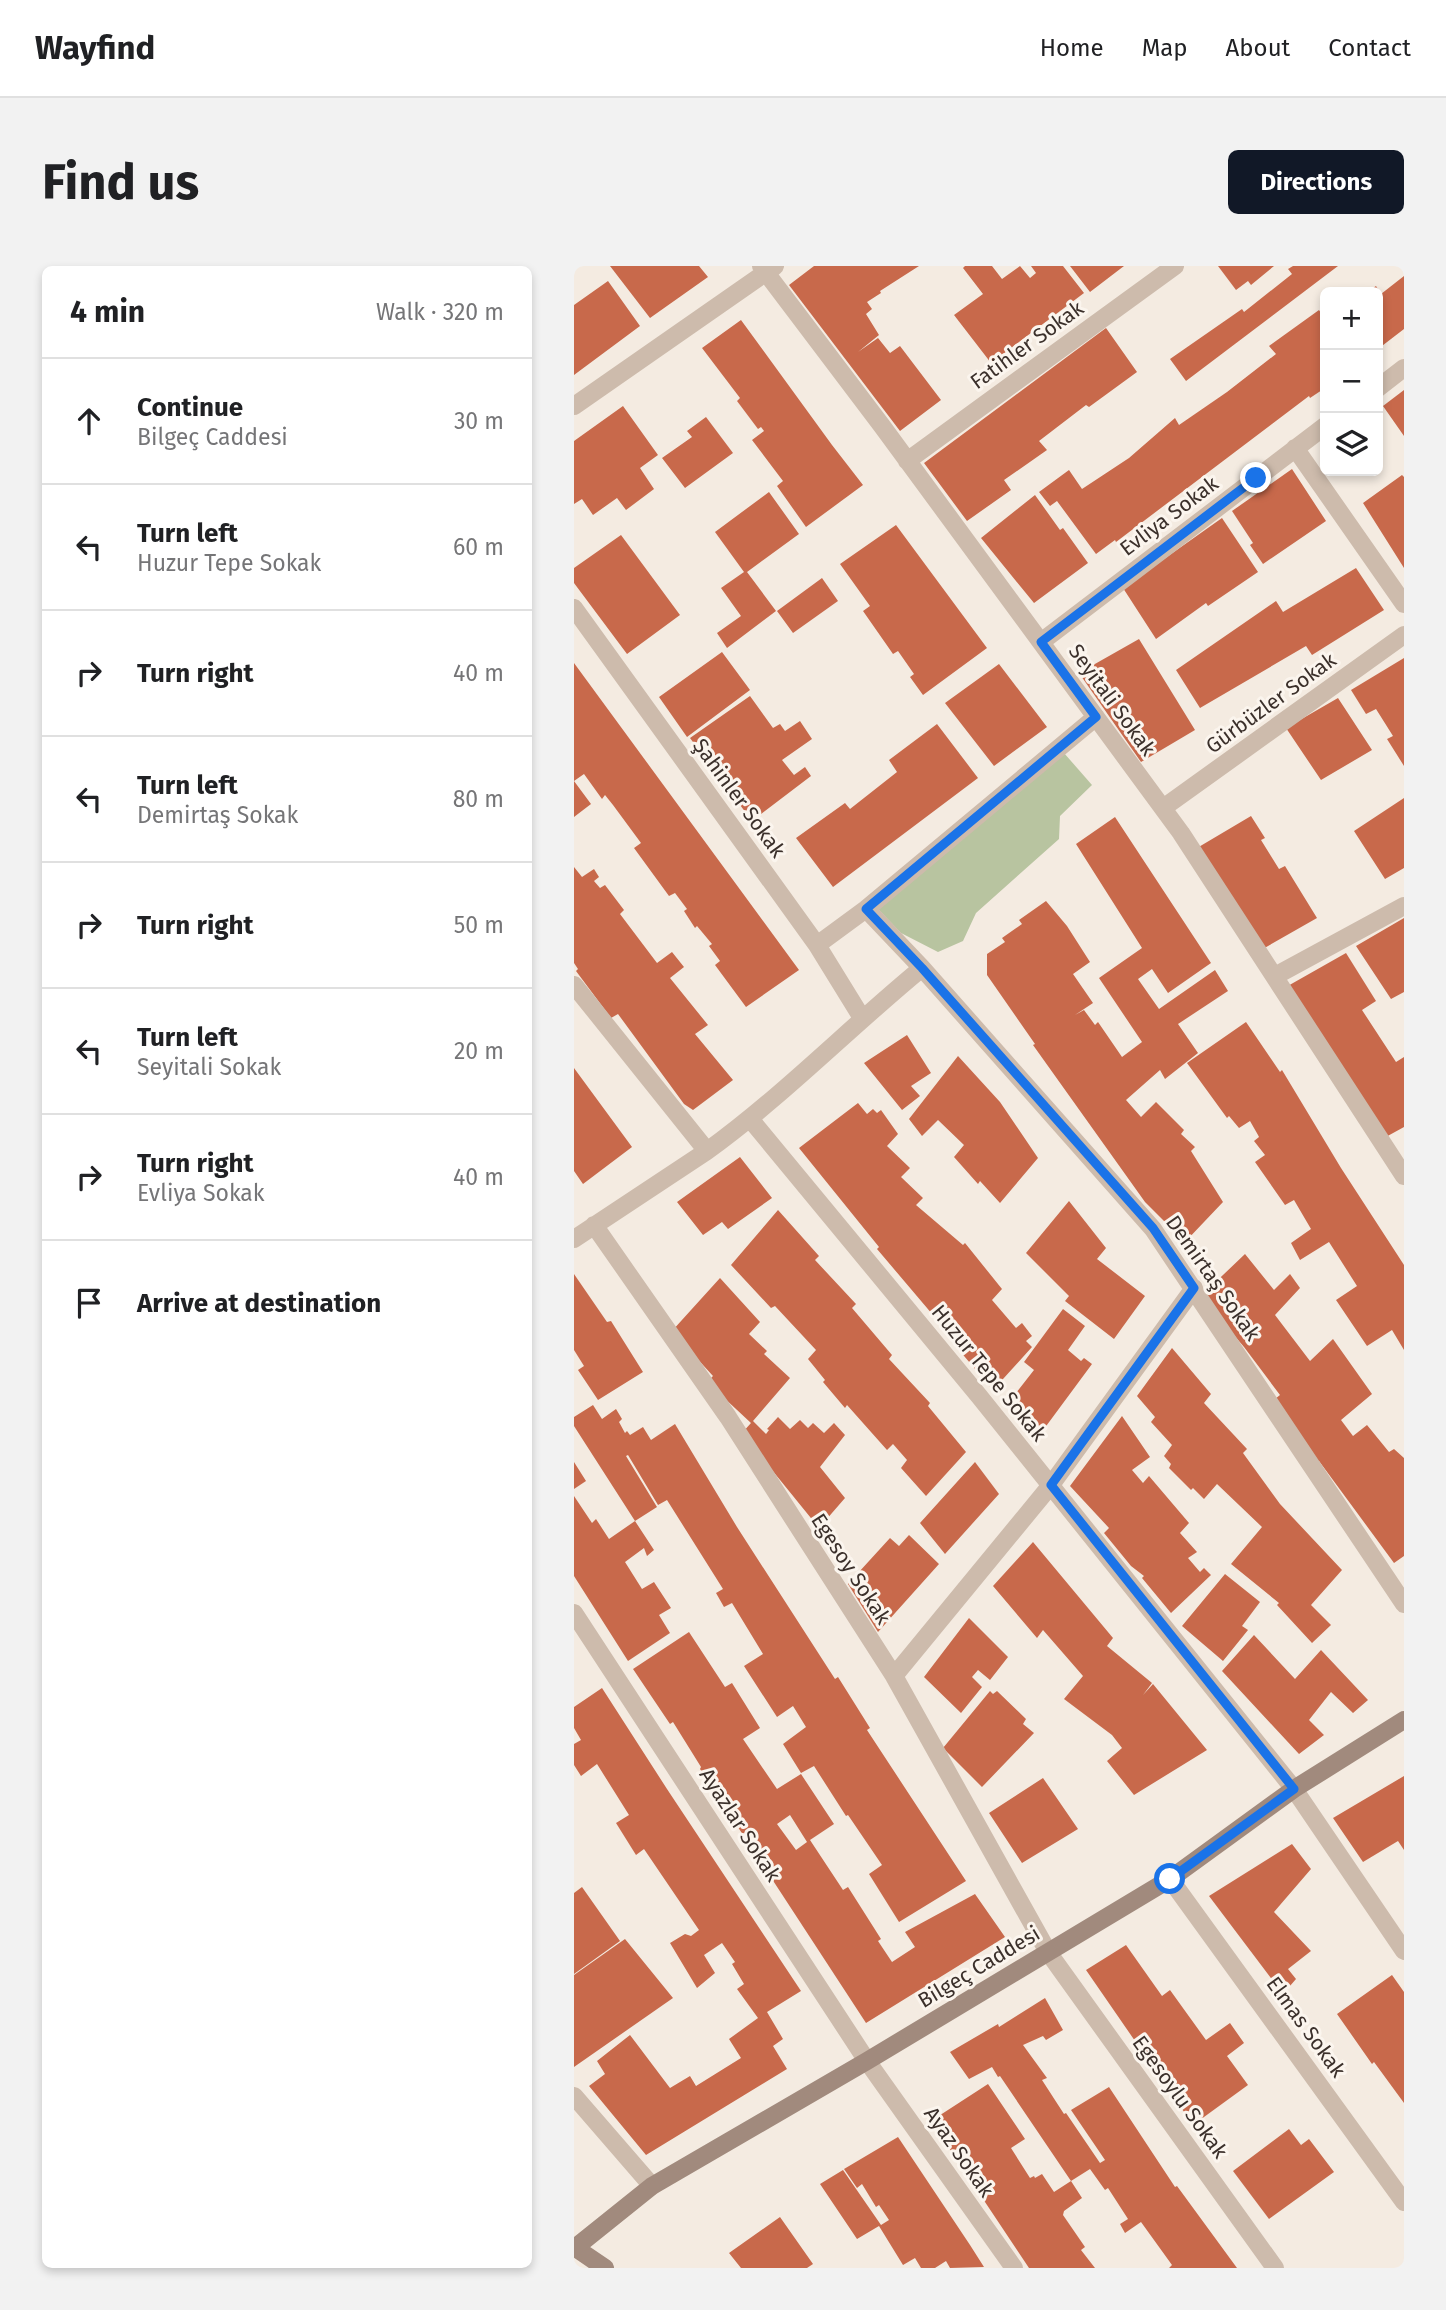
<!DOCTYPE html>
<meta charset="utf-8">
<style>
:root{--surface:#fff;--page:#f2f2f2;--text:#202124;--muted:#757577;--line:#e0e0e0;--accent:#111827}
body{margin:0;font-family:"Fira Sans",sans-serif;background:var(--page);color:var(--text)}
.controls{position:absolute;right:21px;top:21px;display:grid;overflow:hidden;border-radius:10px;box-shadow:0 4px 10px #0003}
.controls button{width:63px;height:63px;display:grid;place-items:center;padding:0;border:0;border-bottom:2px solid var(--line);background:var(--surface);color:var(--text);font:35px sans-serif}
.stop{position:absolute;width:21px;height:21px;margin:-16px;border:5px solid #1a73e8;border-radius:50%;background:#fff}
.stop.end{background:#1a73e8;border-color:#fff;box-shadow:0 2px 7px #0008}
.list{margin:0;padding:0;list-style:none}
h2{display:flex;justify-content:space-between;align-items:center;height:91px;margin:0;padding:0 28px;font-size:30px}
h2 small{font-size:23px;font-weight:400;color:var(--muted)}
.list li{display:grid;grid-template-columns:46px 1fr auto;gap:21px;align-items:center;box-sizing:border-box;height:126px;padding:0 28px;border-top:2px solid var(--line)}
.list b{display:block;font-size:26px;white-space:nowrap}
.list p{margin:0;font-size:23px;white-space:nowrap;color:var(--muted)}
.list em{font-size:23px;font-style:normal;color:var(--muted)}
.icon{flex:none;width:38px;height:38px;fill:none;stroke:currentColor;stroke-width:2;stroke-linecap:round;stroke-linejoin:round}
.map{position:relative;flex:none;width:830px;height:2002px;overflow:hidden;border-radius:10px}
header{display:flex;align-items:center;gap:42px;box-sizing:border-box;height:98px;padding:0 35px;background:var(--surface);border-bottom:2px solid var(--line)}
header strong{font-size:33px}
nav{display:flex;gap:38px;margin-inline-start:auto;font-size:24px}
.intro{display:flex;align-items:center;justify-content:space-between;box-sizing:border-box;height:168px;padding:0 42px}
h1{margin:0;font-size:49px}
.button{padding:18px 32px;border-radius:10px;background:var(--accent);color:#fff;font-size:24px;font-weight:700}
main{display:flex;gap:42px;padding:0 42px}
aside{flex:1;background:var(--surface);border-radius:10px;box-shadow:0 4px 10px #0003}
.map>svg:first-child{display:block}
.green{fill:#b8c4a0}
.building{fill:#c8694b;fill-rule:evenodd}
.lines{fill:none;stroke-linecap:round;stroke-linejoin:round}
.street{stroke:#cdbbac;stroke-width:18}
.secondary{stroke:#a18a7d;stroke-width:18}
.route{stroke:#1a73e8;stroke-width:9}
.labels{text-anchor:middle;stroke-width:6;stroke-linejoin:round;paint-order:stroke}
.street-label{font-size:21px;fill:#3b302b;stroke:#fbf5ee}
</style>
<header>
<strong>Wayfind</strong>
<nav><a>Home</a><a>Map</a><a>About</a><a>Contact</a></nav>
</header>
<div class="intro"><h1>Find us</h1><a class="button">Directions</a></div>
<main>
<aside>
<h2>4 min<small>Walk · 320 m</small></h2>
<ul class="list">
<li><svg class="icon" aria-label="ahead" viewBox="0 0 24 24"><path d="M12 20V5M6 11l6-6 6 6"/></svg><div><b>Continue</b><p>Bilgeç Caddesi</p></div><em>30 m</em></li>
<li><svg class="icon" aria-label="left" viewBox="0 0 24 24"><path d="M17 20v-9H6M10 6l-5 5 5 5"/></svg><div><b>Turn left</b><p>Huzur Tepe Sokak</p></div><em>60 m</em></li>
<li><svg class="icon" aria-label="right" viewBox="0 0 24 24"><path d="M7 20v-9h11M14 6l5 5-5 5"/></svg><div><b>Turn right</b></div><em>40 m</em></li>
<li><svg class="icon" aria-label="left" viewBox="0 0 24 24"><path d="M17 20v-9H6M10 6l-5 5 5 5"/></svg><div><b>Turn left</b><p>Demirtaş Sokak</p></div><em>80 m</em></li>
<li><svg class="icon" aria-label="right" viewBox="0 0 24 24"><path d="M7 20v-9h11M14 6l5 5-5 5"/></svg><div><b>Turn right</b></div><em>50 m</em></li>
<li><svg class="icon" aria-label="left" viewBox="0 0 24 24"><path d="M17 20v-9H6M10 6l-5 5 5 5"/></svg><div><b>Turn left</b><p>Seyitali Sokak</p></div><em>20 m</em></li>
<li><svg class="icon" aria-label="right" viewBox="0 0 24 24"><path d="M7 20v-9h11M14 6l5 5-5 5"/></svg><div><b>Turn right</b><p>Evliya Sokak</p></div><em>40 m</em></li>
<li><svg class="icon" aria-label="arrive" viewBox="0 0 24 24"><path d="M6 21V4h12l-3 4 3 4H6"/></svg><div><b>Arrive at destination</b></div></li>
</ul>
</aside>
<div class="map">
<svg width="830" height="2002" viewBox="0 0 830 2002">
<rect width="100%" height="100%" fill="#f4ebe1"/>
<path class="green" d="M 490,487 L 518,519 L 486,550 L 485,573 L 402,647 L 389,675 L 364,686 L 327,667 L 303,642 Z"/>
<path class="building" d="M 36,0 L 125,0 L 134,11 L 76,52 Z
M 240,0 L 345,0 L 306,25 L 307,27 L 293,36 L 298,43 L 292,48 L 305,69 L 284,86 L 304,72 L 316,87 L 326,80 L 367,134 L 326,165 L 215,19 Z
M 391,0 L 418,0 L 428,13 L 446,0 L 456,12 L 462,7 L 457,0 L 489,0 L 510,27 L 417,97 L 380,49 L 409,28 L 389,2 Z
M 496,0 L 550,0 L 516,26 Z
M 644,0 L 700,0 L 677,19 L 674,15 L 662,24 Z
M 719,0 L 764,0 L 612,115 L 596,93 L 668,43 L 670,46 L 718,8 L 714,3 Z
M 830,10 L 830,63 L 804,83 L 804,26 L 793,26 L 802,20 L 807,28 Z
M 34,15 L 66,60 L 0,109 L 0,39 Z
M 745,44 L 751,53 L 751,122 L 736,132 L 735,130 L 542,276 L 541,274 L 522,288 L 483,235 L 476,240 L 465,226 L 495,204 L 508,223 L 555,192 L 601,152 L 605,159 L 653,126 L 702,88 L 695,80 Z
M 167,54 L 258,179 L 289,219 L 232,261 L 203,220 L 209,215 L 178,174 L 190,165 L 187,161 L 184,163 L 163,135 L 166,132 L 128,82 Z
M 532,62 L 563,106 L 515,141 L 512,139 L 465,175 L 473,184 L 430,214 L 437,224 L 393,255 L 350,197 Z
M 830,124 L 830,170 L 809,140 Z
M 49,140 L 84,189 L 66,202 L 80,223 L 52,244 L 43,232 L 19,249 L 8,233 L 0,238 L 0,175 Z
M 132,151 L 159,187 L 111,222 L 88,192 L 118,171 L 113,165 Z
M 718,203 L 752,255 L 689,298 L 676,279 L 679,277 L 658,245 Z
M 828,209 L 830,211 L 830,302 L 789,237 Z
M 195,226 L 225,268 L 173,306 L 202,345 L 153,382 L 143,367 L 167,350 L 147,322 L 170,306 L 141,266 Z
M 461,229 L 486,264 L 489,262 L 514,297 L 460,337 L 407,272 Z
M 648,252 L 684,306 L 634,340 L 632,337 L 582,373 L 549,322 Z
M 322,259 L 413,382 L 349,429 L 336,411 L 340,408 L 324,385 L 319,388 L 289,345 L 296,340 L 266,298 Z
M 47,269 L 106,349 L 53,388 L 0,317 L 0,302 Z
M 782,302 L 810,344 L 738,389 L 732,380 L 626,442 L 602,404 L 702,335 L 709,346 Z
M 248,312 L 264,335 L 219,367 L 203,345 Z
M 565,373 L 621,464 L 567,496 L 505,407 Z
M 148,386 L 176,424 L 113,471 L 85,431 Z
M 830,392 L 830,500 L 813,473 L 819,470 L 802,443 L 792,448 L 777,424 Z
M 0,397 L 225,704 L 172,741 L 141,699 L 146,695 L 135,680 L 138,678 L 123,660 L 121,662 L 110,645 L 113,643 L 101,627 L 95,630 L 60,582 L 67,577 L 39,539 L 31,529 L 28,533 L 10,508 L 0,515 L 17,538 L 0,551 Z
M 425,398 L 473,461 L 420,500 L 371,437 Z
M 176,430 L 199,462 L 206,458 L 211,465 L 226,455 L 238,473 L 208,494 L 220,509 L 231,501 L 237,510 L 178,555 L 116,472 Z
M 764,432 L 798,484 L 747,514 L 712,462 Z
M 363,458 L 404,512 L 259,621 L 222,572 L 271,537 L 276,543 L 323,506 L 315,494 Z
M 830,532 L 830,602 L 811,613 L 780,565 Z
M 677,550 L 691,572 L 687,574 L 705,603 L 711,600 L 743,652 L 687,684 L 623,582 Z
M 541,551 L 637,697 L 594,727 L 578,703 L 564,713 L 585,743 L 641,704 L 654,725 L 604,758 L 624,787 L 591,813 L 586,804 L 552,834 L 567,851 L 582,836 L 610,864 L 607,868 L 621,881 L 617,885 L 649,936 L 611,976 L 571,936 L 459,779 L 461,778 L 413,709 L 413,688 L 431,676 L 428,672 L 448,658 L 445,654 L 472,635 L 493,660 L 516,696 L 499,708 L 519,737 L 501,749 L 510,744 L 521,759 L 524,756 L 548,791 L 568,776 L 525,712 L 568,682 L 502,578 Z
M 0,601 L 8,611 L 20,603 L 25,611 L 20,615 L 26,622 L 31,619 L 50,644 L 46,648 L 83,697 L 98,686 L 110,701 L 96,712 L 134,759 L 121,768 L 159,814 L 119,844 L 110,838 L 44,748 L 37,752 L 2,705 L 4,703 L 0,697 Z
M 830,652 L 830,726 L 817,733 L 782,680 Z
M 772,687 L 802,735 L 788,744 L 822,796 L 830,791 L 830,861 L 810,872 L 712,721 Z
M 672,756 L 706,806 L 708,804 L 767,902 L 830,999 L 830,1084 L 818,1064 L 793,1080 L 762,1034 L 783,1020 L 755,976 L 726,994 L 717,977 L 737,963 L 720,934 L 711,939 L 681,896 L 691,889 L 680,875 L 685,871 L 684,869 L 676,855 L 665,862 L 655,850 L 653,852 L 613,797 Z
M 333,769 L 357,807 L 337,820 L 346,830 L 328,844 L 290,797 Z
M 384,790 L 426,836 L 464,892 L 426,937 L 406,915 L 404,918 L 380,891 L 390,879 L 364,854 L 348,870 L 335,853 Z
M 0,802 L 58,881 L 9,918 L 0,905 Z
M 284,837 L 293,848 L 299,843 L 303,847 L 307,844 L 324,868 L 313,880 L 336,902 L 327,911 L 349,932 L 342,939 L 389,979 L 391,977 L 428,1023 L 418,1034 L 442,1062 L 448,1057 L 458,1070 L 452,1075 L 458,1081 L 419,1124 L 379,1077 L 381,1075 L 303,983 L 305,981 L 225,882 Z
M 166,891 L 198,932 L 154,963 L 148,956 L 129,969 L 103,936 Z
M 495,935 L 532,982 L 523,993 L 571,1030 L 540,1073 L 491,1035 L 495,1030 L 452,987 Z
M 204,944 L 245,990 L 241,994 L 282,1038 L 278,1042 L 318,1089 L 315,1093 L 356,1137 L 354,1140 L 392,1186 L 352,1230 L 327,1202 L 333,1194 L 319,1178 L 313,1184 L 273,1139 L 271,1142 L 249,1116 L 251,1114 L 234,1093 L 242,1084 L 201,1040 L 197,1042 L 157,999 Z
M 671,988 L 700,1024 L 716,1008 L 726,1022 L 701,1049 L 736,1095 L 759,1073 L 798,1128 L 767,1154 L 779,1170 L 793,1159 L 815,1186 L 820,1183 L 830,1192 L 830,1290 L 820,1297 L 745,1195 L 740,1198 L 701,1133 L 706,1129 L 670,1081 L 627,1030 Z
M 0,1008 L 33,1056 L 37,1055 L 69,1106 L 24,1134 L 4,1104 L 10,1100 L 0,1084 Z
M 146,1012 L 186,1056 L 175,1068 L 193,1085 L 190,1088 L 216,1112 L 179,1155 L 192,1168 L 195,1164 L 193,1163 L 204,1151 L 216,1163 L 226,1154 L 234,1162 L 239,1157 L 250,1167 L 260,1157 L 271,1169 L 246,1201 L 271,1232 L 245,1262 L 168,1167 L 177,1157 L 133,1116 L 139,1110 L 98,1065 Z
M 489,1043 L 511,1060 L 494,1084 L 507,1095 L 510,1092 L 518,1098 L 467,1167 L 435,1136 L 460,1104 L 450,1096 Z
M 598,1082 L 637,1128 L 630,1137 L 673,1183 L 669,1187 L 706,1238 L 768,1304 L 737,1339 L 757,1359 L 738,1377 L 703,1339 L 705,1337 L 657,1298 L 688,1261 L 643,1218 L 630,1233 L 619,1222 L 617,1224 L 595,1202 L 597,1198 L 590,1190 L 598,1179 L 577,1156 L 581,1151 L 563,1130 Z
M 19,1139 L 28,1153 L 42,1143 L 48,1153 L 45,1156 L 51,1167 L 53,1165 L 56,1169 L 69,1161 L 77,1174 L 101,1158 L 163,1261 L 261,1413 L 264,1411 L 296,1462 L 293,1464 L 392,1615 L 325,1656 L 295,1608 L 308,1599 L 274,1549 L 272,1550 L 240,1500 L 227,1507 L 209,1478 L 232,1461 L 219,1440 L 203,1451 L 170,1400 L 189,1388 L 158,1337 L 150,1341 L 142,1327 L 149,1323 L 93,1234 L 84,1239 L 54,1189 L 52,1190 L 83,1241 L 61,1255 L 80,1284 L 73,1290 L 70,1282 L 51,1296 L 68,1323 L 80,1316 L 97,1342 L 85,1349 L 96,1367 L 54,1395 L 0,1310 L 0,1230 L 18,1257 L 22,1253 L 35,1273 L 61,1255 L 0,1160 L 0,1151 Z
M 548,1150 L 576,1191 L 558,1204 L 569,1217 L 575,1210 L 615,1257 L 606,1267 L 623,1286 L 614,1292 L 626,1306 L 630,1302 L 637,1309 L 597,1347 L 568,1312 L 570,1310 L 557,1300 L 530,1267 L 535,1262 L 496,1220 Z
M 0,1196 L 12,1215 L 0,1223 Z
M 401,1196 L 425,1228 L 371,1288 L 346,1257 Z
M 335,1269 L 365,1298 L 304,1366 L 274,1318 L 316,1272 L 325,1280 Z
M 459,1276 L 539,1372 L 533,1380 L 578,1417 L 569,1429 L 579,1418 L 633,1484 L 560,1529 L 533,1495 L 548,1482 L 538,1469 L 490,1433 L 509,1410 L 469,1364 L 463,1372 L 419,1320 Z
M 651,1308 L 686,1336 L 668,1360 L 674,1364 L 649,1395 L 608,1360 Z
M 395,1352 L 434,1391 L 416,1414 L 404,1404 L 398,1411 L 408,1421 L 387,1447 L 350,1411 Z
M 115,1366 L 151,1421 L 158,1417 L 186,1462 L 169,1473 L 203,1523 L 227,1508 L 260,1558 L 236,1574 L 269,1624 L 274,1621 L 307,1673 L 304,1675 L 318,1696 L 341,1681 L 331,1666 L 401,1628 L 431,1671 L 292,1757 L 126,1503 L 127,1501 L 99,1456 L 96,1458 L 59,1403 ZM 216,1549 L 233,1576 L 222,1584 L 203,1558 Z
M 680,1369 L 721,1413 L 747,1384 L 794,1434 L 779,1447 L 757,1426 L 735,1454 L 750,1469 L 725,1488 L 648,1405 Z
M 28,1422 L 93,1523 L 227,1725 L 193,1746 L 209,1773 L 199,1780 L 213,1803 L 72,1889 L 15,1820 L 31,1808 L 23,1795 L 56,1769 L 96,1822 L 116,1810 L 122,1820 L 167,1792 L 155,1773 L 184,1752 L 163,1723 L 170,1718 L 158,1698 L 161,1696 L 148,1677 L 130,1689 L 141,1707 L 123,1722 L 96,1677 L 111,1668 L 117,1670 L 125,1664 L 70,1583 L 62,1589 L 42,1557 L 55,1549 L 23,1498 L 7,1510 L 0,1499 L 0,1478 L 7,1474 L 0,1462 L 0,1441 Z
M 416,1425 L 419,1428 L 423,1425 L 452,1453 L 449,1458 L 460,1467 L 408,1521 L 369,1482 Z
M 830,1510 L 830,1584 L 824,1575 L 789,1596 L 759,1552 Z
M 469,1512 L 504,1563 L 448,1597 L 415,1547 Z
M 718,1578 L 737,1603 L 700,1646 L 737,1685 L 714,1703 L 722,1713 L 709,1728 L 635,1630 Z
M 8,1621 L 46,1675 L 0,1708 L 0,1627 Z
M 51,1673 L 99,1732 L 0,1801 L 0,1709 Z
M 552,1679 L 588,1730 L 596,1724 L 632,1774 L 656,1757 L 670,1777 L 653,1790 L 674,1819 L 619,1859 L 512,1704 Z
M 818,1709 L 830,1726 L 830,1837 L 800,1796 L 798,1798 L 763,1748 Z
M 471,1732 L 489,1764 L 472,1774 L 469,1770 L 449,1779 L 473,1812 L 468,1814 L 490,1848 L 492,1847 L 526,1897 L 531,1894 L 497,1844 L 535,1821 L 601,1921 L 603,1920 L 663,2002 L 595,2002 L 598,1999 L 567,1956 L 551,1967 L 546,1958 L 554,1953 L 534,1922 L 531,1924 L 516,1903 L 497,1915 L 426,1810 L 424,1811 L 418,1801 L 395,1813 L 376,1786 L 424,1758 L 425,1761 Z
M 414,1818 L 451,1873 L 437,1882 L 456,1912 L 460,1910 L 461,1912 L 468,1908 L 480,1926 L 497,1915 L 508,1932 L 490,1945 L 489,1949 L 511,1981 L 507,1984 L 521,2002 L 455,2002 L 357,1855 Z
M 715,1863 L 727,1879 L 735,1873 L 760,1906 L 695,1953 L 659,1905 Z
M 324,1871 L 396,1979 L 410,2001 L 376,2002 L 372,1995 L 361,2002 L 347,2002 L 341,1992 L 329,1999 L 305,1960 L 283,1973 L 246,1918 L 269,1904 L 307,1959 L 315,1954 L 305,1939 L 302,1941 L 288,1918 L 283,1922 L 270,1903 Z
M 206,1951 L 239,1998 L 233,2002 L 167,2002 L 155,1987 Z"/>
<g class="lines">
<path class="street" d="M 187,0 L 308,160 L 607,567 L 830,910
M 804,122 L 830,102
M 0,140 L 201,0
M 721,182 L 830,338
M 333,195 L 601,0
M 0,342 L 243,679 L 288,752
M 467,376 L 751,160
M 589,542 L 830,369
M 292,643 L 348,702 L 579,963 L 830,1338
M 243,679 L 292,643 L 522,451
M 701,710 L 830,640
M 0,719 L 133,885 C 209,830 275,762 348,702
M 177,854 L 405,1130 L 720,1523 L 830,1685
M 20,959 L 154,1151 L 320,1410 L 474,1686 L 701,2002
M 0,973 L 133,885
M 0,1347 L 293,1795 L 440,2002
M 320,1410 L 477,1219 L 620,1022
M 596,1613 L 830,1936
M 0,1830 L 78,1920"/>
<path class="secondary" d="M 0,1981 L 31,2002
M 2,1981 L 78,1920 L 293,1795 L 596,1613 L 720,1523 L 830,1454"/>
</g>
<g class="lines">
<path class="route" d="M 596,1613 L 720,1523 L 477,1219 L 620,1022 L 579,962 L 348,702 L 292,643 L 522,451 L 467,376 L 682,212"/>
</g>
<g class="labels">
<g class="street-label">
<text transform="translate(453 79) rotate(-36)" y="7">Fatihler Sokak</text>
<text transform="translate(595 250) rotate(-37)" y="7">Evliya Sokak</text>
<text transform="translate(538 434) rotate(54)" y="7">Seyitali Sokak</text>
<text transform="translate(697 437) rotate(-36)" y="7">Gürbüzler Sokak</text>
<text transform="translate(165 532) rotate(54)" y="7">Şahinler Sokak</text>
<text transform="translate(639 1012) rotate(55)" y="7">Demirtaş Sokak</text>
<text transform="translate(415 1107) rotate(51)" y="7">Huzur Tepe Sokak</text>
<text transform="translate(277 1303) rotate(57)" y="7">Egesoy Sokak</text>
<text transform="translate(166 1559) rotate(57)" y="7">Ayazlar Sokak</text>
<text transform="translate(405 1701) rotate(-31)" y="7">Bilgeç Caddesi</text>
<text transform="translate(732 1761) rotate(54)" y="7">Elmas Sokak</text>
<text transform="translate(606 1831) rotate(54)" y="7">Egesoylu Sokak</text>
<text transform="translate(385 1886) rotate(55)" y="7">Ayaz Sokak</text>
</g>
</g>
</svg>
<div class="controls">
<button>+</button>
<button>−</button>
<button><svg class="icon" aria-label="layers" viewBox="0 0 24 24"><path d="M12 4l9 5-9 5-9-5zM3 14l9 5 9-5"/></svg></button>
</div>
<div class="stop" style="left:596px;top:1613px"></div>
<div class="stop end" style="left:682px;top:212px"></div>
</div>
</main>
